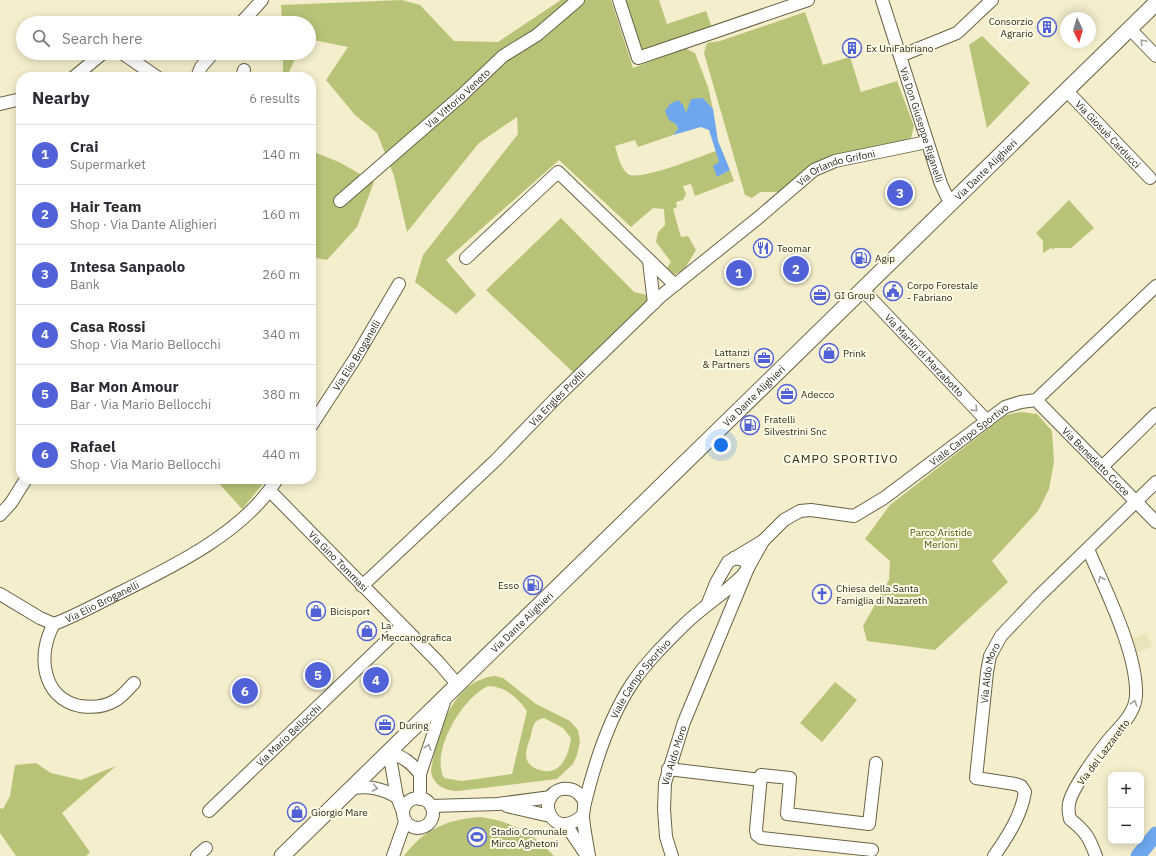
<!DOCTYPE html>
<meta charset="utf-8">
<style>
:root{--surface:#fff;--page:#f7f7f7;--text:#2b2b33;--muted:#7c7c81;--line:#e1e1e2;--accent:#5162d8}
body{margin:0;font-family:"IBM Plex Sans",sans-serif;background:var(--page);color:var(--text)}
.controls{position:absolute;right:12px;bottom:12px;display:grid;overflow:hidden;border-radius:8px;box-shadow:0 2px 10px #0003}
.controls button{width:36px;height:36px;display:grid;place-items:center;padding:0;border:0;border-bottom:1px solid var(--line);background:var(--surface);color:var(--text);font:20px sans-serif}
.compass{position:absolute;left:1060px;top:12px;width:36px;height:36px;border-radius:50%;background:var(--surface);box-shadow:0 2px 10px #0003;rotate:175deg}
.you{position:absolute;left:721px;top:445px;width:14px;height:14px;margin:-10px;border:3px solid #fff;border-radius:50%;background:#1a73e8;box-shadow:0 0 0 6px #1a73e833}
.badge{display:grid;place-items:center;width:26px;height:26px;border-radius:50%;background:var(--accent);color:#fff;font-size:13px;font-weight:700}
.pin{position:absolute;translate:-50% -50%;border:2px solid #fff;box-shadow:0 1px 4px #0006}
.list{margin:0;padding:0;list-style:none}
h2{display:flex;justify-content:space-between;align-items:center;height:52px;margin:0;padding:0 16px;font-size:17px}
h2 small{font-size:13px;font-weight:400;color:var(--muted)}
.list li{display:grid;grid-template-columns:26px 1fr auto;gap:12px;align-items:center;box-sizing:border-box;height:60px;padding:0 16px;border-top:1px solid var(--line)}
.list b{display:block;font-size:15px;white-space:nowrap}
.list p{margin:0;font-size:13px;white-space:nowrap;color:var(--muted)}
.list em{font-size:13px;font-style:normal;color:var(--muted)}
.icon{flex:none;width:22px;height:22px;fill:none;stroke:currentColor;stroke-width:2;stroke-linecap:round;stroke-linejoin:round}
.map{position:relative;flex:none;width:1156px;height:856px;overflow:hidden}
.search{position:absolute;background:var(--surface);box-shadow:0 2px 10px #0003;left:16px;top:16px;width:300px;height:44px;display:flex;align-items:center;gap:10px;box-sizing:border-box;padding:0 14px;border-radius:22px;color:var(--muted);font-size:15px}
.panel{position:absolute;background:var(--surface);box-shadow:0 2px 10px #0003;left:16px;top:72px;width:300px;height:412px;border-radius:16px}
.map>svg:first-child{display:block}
.built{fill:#ebe4bb}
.green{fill:#b8c378;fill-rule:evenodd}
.water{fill:#6ea7ed}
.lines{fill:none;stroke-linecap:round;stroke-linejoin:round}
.river{stroke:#6ea7ed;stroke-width:15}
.minor-casing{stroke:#696446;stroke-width:14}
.major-casing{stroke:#696446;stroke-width:17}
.minor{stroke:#fff;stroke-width:12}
.major{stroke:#fff;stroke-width:15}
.oneway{stroke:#a09f99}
.labels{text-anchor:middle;stroke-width:4;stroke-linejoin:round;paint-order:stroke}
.poi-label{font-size:10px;fill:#2c2a1d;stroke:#fefbe6;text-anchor:start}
.street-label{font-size:10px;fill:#2c2a1d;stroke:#fefbe6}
.park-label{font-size:10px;fill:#4d540e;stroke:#fefbe6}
.quarter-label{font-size:12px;letter-spacing:1px;fill:#2c2a1d;stroke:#fefbe6}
</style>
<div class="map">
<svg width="1156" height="856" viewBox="0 0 1156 856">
<rect width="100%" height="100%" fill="#f4eecc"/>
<path class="built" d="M 1147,633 L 1152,647 L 1137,652 L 1132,638 Z"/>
<path class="green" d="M 402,0 L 420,5 L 454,41 L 498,42 L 561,0 L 611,0 L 633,68 L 685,48 L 695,53 L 708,87 L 713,109 L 703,98 L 676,124 L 678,129 L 673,135 L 638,147 L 635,140 L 615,146 C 618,155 620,168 628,174 C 639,182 701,156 716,151 L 719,163 L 717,177 L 730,170 L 734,181 L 695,196 L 691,184 L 683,186 L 686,194 L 683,200 L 676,202 L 677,207 L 673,209 L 681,237 L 688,236 L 696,250 L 684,270 L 673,275 L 667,268 L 671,262 L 656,242 L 658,232 L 665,225 L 664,209 L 653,208 L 631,227 L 559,160 L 446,260 L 476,295 L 456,314 L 415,282 L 423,255 L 518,134 L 517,117 L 479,143 L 407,232 L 394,176 L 377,133 L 355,115 L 326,80 L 348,47 L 309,39 L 309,23 L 282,23 L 281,5 Z
M 624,0 L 659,0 L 667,24 L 706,11 L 712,28 L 641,51 Z
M 805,12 L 823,65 L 850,57 L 861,92 L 897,81 L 914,126 L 911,138 L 903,142 L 870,149 L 779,192 L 760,192 L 752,198 L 745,195 L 704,53 L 707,43 L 720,41 Z
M 982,36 L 1030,83 L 987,128 L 969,45 Z
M 283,53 L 298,53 L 287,76 L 283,75 Z
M 311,151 L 339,162 L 374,182 L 357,227 L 327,260 L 311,257 Z
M 1069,200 L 1094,228 L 1071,248 L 1054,248 L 1053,250 L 1051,248 L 1043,253 L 1043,241 L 1036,233 Z
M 561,218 L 634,292 L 651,296 L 574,373 L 486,290 Z
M 1021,412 L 1037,414 L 1052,431 L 1054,462 L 1049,489 L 1038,511 L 992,561 L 1008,582 L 935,650 L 867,641 L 863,626 L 889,580 L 890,561 L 865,539 L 890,505 L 1006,415 Z
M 215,479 L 267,479 L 242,509 Z
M 495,676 L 503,678 L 536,704 L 570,721 L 578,730 L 580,742 L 577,755 L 573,764 L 557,779 L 458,791 C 445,791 433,785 431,771 C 437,734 451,681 495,676 ZM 488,686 C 505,686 518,698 527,711 L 512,774 L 462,781 L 444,778 C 430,752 462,698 488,686 ZM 544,718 L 563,728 L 571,738 C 569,754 561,777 540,770 C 536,769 530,766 528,762 C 523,754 529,743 531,735 C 533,725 534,720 544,718 Z
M 835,682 L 857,700 L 822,742 L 800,723 Z
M 36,763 L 51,773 L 81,780 L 116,766 L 62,813 L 90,852 L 86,856 L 16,856 L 0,833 L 0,808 L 3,809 L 10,796 L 15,765 Z
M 481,817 C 512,822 532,832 554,856 L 404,856 C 424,829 448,819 481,817 Z"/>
<path class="water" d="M 703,98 L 713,109 L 718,141 L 730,170 L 717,177 L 713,166 L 719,162 L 709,130 L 701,127 L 673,135 L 678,129 L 676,124 L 669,120 L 665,111 L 670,104 L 678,100 L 683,105 L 686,113 L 691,99 Z"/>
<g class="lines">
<path class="river" d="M 1138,856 L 1156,834"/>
<defs>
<g id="minor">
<path d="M 619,0 L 638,58 L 808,0"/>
<path id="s1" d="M 882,0 L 941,184 L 950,203"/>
<path d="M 241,23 L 262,0"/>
<path d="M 1129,28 L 1156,56"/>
<path d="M 122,53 L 157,77"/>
<path d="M 900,56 L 957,33 L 992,0"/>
<path d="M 74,77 L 103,53"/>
<path d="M 197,77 L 201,67 L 213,53"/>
<path d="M 242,77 L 244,70"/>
<path id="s2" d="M 1066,90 L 1150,178"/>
<path d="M 0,104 L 21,99"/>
<path id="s3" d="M 340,201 L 461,96 L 503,56 L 537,35 L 578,0"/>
<path d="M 466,258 L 558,172 L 675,285"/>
<path d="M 649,261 L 654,303"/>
<path id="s4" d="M 862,289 L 987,421"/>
<path id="s5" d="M 1036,400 L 1156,522"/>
<path id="s6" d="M 311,426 L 356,357 L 399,284"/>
<path d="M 1102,467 L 1156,414"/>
<path id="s7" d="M 270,491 L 439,663 L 457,684"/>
<path d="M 0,515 L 11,503 L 26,479"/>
<path d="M 1088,549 C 1105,589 1138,654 1136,696 C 1135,713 1121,726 1111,737 C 1100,750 1071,789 1069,804 C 1068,809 1069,815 1070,819 C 1086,832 1089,837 1096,856"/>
<path id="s8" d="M 362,586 L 496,460 L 556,398 L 661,296 L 758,218 L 814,170 L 835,161 L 927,142"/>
<path d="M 0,594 L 40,618 L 54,624"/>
<path d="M 708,603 L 716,583 L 728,562 L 763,541"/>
<path id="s9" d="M 134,683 C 128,689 123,696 116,700 C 105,707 93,708 80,706 C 41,698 37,653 54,624 C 75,616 95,605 115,595 C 170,568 244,533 277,479"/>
<path d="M 668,769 L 761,780"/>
<path d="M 352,788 C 370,786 381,788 397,797"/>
<circle cx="418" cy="813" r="15"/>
<path d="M 420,799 L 420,774 L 446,696"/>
<path d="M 431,806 L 498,804 L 551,797"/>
<path d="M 507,806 L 550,816"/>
<path id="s10" d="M 584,807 C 594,765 608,719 633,682 C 648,660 667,642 686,623 C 704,606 725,593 742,576 L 748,568 L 763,541 L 784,520 L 800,511 L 811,510 L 854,516 L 884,498 L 1005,407 L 1021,402 L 1036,400 L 1156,286"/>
<path id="s11" d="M 209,811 L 402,626"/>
<path d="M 403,812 L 397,797 L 389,752 C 403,757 411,762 420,774"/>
<path d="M 583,815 C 552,844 534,795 562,789 C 568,788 574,789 579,794 C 581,796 583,799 584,801 C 585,807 583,811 583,817 C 584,830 587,843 589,856"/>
<path d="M 566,825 L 587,856"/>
<path d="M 872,850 L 761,838 L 757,835 L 756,830 L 761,775 L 790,778 L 787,814 L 869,824 L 876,763"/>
<path d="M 197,856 L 206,848"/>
<path d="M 393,856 L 405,822"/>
<path id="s12" d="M 672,856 L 666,837 L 664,809 L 665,783 L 684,722 L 748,568 L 745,560 L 734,558"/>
<path id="s13" d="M 994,856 C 1008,836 1021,816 1025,792 L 1021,786 L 1015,784 L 976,778 L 987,672 L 990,656 L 1001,636 L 1038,597 L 1156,482"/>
</g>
<g id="major">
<path id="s14" d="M 282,856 L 1156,3"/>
</g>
</defs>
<use href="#minor" class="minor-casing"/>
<use href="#major" class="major-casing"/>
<use href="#minor" class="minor"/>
<use href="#major" class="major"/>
</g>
<defs><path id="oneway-chevron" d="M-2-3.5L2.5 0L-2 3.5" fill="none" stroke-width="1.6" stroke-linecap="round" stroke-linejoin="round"/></defs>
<g class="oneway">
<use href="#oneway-chevron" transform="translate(1143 42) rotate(-133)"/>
<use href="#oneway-chevron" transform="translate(975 409) rotate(47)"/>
<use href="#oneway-chevron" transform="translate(1101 579) rotate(-113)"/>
<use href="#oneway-chevron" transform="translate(1134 703) rotate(-72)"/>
<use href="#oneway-chevron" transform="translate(428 747) rotate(-72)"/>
<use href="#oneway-chevron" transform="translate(375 788) rotate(11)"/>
</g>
<defs>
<symbol id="building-ring" viewBox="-11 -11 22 22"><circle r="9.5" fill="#fefbe6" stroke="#5162d8" stroke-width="1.5"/><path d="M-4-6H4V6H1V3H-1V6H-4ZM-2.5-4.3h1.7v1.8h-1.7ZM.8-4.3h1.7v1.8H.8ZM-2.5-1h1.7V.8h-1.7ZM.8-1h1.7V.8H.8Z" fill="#5162d8"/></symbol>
<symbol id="restaurant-ring" viewBox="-11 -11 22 22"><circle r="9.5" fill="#fefbe6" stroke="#5162d8" stroke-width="1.5"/><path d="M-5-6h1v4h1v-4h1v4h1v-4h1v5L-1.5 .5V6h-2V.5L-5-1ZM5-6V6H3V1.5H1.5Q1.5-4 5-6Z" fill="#5162d8"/></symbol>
<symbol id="fuel-ring" viewBox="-11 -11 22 22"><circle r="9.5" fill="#fefbe6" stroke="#5162d8" stroke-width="1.5"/><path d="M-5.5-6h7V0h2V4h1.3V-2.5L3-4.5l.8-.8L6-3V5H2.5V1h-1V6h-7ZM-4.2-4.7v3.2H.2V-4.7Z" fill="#5162d8"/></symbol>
<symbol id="civic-ring" viewBox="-11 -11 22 22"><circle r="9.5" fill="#fefbe6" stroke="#5162d8" stroke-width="1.5"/><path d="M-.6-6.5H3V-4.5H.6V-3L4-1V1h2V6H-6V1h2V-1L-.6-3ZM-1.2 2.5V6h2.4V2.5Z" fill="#5162d8"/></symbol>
<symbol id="office-ring" viewBox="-11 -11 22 22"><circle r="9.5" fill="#fefbe6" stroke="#5162d8" stroke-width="1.5"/><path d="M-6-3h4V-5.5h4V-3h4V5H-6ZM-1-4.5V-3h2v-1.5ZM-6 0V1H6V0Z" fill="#5162d8"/></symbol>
<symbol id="shop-ring" viewBox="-11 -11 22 22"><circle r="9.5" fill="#fefbe6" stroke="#5162d8" stroke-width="1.5"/><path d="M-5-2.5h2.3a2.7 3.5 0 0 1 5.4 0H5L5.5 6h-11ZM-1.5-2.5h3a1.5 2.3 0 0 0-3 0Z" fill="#5162d8"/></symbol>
<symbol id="church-ring" viewBox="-11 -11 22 22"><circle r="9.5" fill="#fefbe6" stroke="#5162d8" stroke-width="1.5"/><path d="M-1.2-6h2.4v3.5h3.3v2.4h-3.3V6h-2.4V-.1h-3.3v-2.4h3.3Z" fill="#5162d8"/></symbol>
<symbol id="stadium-ring" viewBox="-11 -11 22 22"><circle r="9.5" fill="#fefbe6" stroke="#5162d8" stroke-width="1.5"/><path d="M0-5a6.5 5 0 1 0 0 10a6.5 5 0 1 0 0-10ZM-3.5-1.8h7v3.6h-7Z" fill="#5162d8"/></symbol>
</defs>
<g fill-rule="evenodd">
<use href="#building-ring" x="1036" y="16" width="22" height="22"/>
<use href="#building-ring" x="841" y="37" width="22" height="22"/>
<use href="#restaurant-ring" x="752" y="237" width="22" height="22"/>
<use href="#fuel-ring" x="850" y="247" width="22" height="22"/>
<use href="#civic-ring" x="882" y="280" width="22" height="22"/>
<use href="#office-ring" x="809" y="284" width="22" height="22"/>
<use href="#shop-ring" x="818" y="342" width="22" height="22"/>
<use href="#office-ring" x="753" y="347" width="22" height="22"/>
<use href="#office-ring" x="776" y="383" width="22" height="22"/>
<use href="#fuel-ring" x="739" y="414" width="22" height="22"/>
<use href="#fuel-ring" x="522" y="574" width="22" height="22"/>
<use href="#church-ring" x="811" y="583" width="22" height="22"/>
<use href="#shop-ring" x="305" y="600" width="22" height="22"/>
<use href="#shop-ring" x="356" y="620" width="22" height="22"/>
<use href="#office-ring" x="374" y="714" width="22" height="22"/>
<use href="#shop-ring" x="286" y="801" width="22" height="22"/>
<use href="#stadium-ring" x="466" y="826" width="22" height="22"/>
</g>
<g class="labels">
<g class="poi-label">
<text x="1033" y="25" text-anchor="end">Consorzio<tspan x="1033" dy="12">Agrario</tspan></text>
<text x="866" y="52">Ex UniFabriano</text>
<text x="777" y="252">Teomar</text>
<text x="875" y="262">Agip</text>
<text x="907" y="289">Corpo Forestale<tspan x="907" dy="12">- Fabriano</tspan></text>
<text x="834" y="299">GI Group</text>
<text x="750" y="356" text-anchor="end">Lattanzi<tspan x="750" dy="12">&amp; Partners</tspan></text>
<text x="843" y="357">Prink</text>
<text x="801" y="398">Adecco</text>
<text x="764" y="423">Fratelli<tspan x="764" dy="12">Silvestrini Snc</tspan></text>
<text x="519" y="589" text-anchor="end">Esso</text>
<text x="836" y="592">Chiesa della Santa<tspan x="836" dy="12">Famiglia di Nazareth</tspan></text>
<text x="330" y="615">Bicisport</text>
<text x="381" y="629">La<tspan x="381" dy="12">Meccanografica</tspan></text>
<text x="399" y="729">During</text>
<text x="311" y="816">Giorgio Mare</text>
<text x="491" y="835">Stadio Comunale<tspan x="491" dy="12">Mirco Aghetoni</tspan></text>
</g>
<g class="street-label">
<text dy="4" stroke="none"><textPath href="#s3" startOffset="156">Via Vittorio Veneto</textPath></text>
<text dy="4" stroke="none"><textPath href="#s1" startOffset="131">Via Don Giuseppe Riganelli</textPath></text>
<text dy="4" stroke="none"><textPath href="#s2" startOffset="61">Via Giosuè Carducci</textPath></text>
<text dy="4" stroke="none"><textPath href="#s8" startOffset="636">Via Orlando Grifoni</textPath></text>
<text dy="4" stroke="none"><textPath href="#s14" startOffset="983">Via Dante Alighieri</textPath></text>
<text dy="4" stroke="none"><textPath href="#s6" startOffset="84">Via Elio Broganelli</textPath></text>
<text dy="4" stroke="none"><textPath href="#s4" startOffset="91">Via Martiri di Marzabotto</textPath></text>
<text dy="4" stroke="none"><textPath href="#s14" startOffset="659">Via Dante Alighieri</textPath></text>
<text dy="4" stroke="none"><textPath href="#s8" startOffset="271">Via Engles Profili</textPath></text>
<text dy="4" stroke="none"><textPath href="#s10" startOffset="572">Viale Campo Sportivo</textPath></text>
<text dy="4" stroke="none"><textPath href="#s5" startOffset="86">Via Benedetto Croce</textPath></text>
<text dy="4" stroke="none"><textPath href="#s7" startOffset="98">Via Gino Tommasi</textPath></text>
<text dy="4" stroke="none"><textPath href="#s9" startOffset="216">Via Elio Broganelli</textPath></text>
<text dy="4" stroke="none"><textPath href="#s14" startOffset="335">Via Dante Alighieri</textPath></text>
<text dy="4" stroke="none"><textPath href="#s13" startOffset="231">Via Aldo Moro</textPath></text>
<text dy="4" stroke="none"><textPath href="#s10" startOffset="142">Viale Campo Sportivo</textPath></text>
<text dy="4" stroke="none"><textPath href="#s11" startOffset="110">Via Mario Bellocchi</textPath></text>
<text transform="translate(1103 752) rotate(-53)" y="4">Via del Lazzaretto</text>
<text dy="4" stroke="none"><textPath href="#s12" startOffset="103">Via Aldo Moro</textPath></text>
</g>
<g class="park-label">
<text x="941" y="536">Parco Aristide<tspan x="941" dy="12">Merloni</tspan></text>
</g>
<g class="quarter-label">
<text x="841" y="463">CAMPO SPORTIVO</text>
</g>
</g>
</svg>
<div class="controls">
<button>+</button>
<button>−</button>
</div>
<svg class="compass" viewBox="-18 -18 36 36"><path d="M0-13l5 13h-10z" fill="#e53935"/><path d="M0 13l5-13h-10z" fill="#7c7c81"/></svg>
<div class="you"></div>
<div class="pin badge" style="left:739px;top:273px">1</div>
<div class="pin badge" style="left:796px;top:269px">2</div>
<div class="pin badge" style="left:900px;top:193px">3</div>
<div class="pin badge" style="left:376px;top:680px">4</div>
<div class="pin badge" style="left:318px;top:675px">5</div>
<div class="pin badge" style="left:245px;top:691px">6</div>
<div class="search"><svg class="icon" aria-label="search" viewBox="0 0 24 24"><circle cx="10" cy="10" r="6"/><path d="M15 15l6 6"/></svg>Search here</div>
<section class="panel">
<h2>Nearby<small>6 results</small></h2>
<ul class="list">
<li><span class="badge">1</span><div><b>Crai</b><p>Supermarket</p></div><em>140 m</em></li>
<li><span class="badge">2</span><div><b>Hair Team</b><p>Shop · Via Dante Alighieri</p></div><em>160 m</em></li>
<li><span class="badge">3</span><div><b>Intesa Sanpaolo</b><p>Bank</p></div><em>260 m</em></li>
<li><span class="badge">4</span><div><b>Casa Rossi</b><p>Shop · Via Mario Bellocchi</p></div><em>340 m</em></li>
<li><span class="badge">5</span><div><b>Bar Mon Amour</b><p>Bar · Via Mario Bellocchi</p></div><em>380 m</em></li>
<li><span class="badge">6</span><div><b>Rafael</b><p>Shop · Via Mario Bellocchi</p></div><em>440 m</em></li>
</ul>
</section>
</div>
